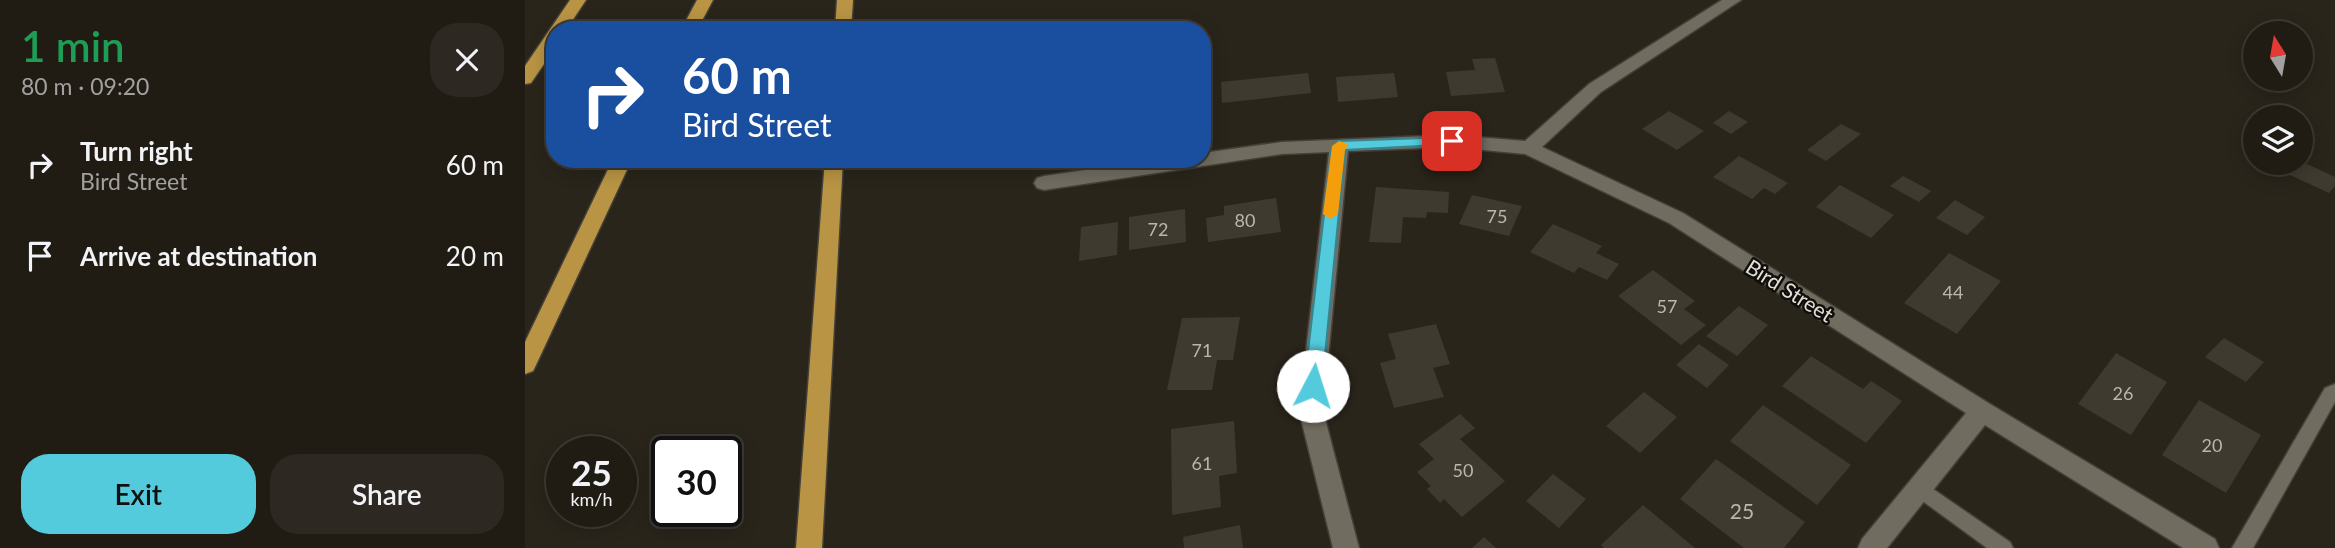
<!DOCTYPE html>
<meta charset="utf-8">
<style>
:root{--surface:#201c14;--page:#2d2922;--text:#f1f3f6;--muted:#a2a1a0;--line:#3d3a34;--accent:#54cadd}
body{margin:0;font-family:Lato,sans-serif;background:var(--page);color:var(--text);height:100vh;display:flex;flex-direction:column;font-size:26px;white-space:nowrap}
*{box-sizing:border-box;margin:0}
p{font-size:23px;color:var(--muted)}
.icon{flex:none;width:38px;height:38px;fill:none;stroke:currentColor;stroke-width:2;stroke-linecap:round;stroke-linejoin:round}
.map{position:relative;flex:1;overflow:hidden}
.side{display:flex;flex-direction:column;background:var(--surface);width:525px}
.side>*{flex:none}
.top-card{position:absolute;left:21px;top:21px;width:665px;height:147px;border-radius:28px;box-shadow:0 4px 18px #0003,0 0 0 2px var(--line);background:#1a4fa0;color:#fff;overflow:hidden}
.needle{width:46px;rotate:349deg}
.tools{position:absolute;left:1718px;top:21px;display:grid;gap:14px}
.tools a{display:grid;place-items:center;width:70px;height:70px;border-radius:50%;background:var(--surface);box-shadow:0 4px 18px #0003,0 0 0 2px var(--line);font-size:35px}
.speed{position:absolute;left:21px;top:436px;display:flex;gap:14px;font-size:35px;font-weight:700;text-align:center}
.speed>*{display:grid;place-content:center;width:91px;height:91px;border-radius:50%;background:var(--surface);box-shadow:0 4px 18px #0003,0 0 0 2px var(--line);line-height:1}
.speed small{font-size:18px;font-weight:400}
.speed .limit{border:4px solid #111;border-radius:10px;background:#fff;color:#111}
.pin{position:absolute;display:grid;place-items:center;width:60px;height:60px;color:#fff;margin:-30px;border-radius:14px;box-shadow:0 4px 10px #0006}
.me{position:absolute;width:77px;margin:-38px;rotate:5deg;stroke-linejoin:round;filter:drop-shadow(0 0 5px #0008)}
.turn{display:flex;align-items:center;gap:24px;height:147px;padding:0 21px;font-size:32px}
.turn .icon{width:91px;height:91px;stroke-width:2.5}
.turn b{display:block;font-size:49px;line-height:60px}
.round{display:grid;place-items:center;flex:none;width:74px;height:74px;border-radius:28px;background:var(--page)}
.overview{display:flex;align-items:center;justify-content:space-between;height:119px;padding:0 21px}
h1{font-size:42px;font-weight:600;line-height:52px;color:#1e9e55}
.primary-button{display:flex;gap:14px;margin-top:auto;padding:14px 21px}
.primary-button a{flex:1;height:80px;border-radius:28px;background:var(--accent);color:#111;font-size:28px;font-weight:600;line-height:80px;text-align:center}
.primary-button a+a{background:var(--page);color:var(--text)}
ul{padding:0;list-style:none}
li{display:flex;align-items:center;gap:21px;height:91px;padding:0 21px}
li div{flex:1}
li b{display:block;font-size:26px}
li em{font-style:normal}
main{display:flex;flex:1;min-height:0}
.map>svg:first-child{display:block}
.building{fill:#3f3a2f}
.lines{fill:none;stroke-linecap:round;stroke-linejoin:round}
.lane-casing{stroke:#444038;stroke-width:3}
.street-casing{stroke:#444038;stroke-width:3}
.highway-casing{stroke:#444038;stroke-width:3}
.lane{fill:#716c60;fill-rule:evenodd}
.street{fill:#716c60;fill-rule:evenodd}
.highway{fill:#b99444;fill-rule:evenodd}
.route{fill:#54cadd;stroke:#378390;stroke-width:2}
.slow{fill:#f59e0b}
.labels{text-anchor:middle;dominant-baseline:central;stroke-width:5;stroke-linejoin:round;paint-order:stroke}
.number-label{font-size:18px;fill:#b9b6ae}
.street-label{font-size:21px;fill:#e2dfd8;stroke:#100e0a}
.near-number-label{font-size:21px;fill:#b9b6ae}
</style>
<main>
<section class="side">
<div class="overview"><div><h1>1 min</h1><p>80 m · 09:20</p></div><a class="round"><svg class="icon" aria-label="close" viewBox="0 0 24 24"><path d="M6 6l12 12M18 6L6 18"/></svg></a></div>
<ul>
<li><svg class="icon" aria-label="right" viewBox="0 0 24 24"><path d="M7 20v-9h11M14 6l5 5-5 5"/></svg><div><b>Turn right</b><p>Bird Street</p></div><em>60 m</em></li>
<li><svg class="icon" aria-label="arrive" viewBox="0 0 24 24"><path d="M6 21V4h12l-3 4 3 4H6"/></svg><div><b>Arrive at destination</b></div><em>20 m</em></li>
</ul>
<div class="primary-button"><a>Exit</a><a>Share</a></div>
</section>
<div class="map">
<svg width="1810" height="548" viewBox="0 0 1810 548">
<rect width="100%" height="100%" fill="#2a251b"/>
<path class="building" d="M970 58 980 92 926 96 921 72 950 70 947 59Z
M783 73 786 93 697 103 696 82Z
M869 73 873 97 813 102 811 77Z
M1144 111 1179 131 1152 150 1117 129Z
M1204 111 1223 122 1206 134 1188 123Z
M1316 124 1336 134 1301 161 1282 150Z
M1214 156 1263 183 1250 194 1239 188 1227 199 1188 177Z
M1776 161 1810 177V186L1804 193 1758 172 1766 163Z
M1378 176 1406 191 1394 202 1365 186Z
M1315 185 1369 215 1346 238 1291 207Z
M851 187 924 192 923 213 902 212 901 218 878 217 876 243 844 242Z
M947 195 997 206 984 236 934 224Z
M751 198 756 232 683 242 681 218 699 215V206Z
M1430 200 1460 217 1442 235 1411 218Z
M660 209 661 242 604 250V217Z
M593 222 592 255 554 261 556 227Z
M1028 224 1077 246 1071 253 1094 264 1082 280 1054 267 1049 273 1005 252Z
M1424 253 1476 281 1432 334 1379 303Z
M1128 270 1170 301 1159 309 1181 325 1156 345 1093 296Z
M1214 306 1243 325 1212 356 1181 336Z
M715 317 708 360H692L687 390H642L657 318Z
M911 324 925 364 908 368 919 397 869 408 855 363 871 359 863 334Z
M1699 338 1739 362 1721 382 1680 357Z
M1174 344 1204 365 1182 388 1151 365Z
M1591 353 1642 382 1606 435 1553 404Z
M1286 356 1338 389 1346 381 1377 401 1341 443 1257 386Z
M1119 392 1152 417 1115 453 1081 426Z
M1674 400 1736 435 1701 493 1637 455Z
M1238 405 1326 465 1292 505 1205 441Z
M935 414 950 428 935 439 980 481 937 517 919 499 915 503 902 489 906 486 892 472 909 459 894 444Z
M709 421 712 473 694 476 696 507 647 515 646 429Z
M1191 459 1280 522 1259 548H1219L1155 499Z
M1028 474 1061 499 1034 528 1001 501Z
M1118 505 1170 548H1079L1076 545Z
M715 525 718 548H659L658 537Z
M959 537 971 548H947Z"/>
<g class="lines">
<g class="lane-casing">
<path id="lane" d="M1810 384V402L1728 548H1707L1800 388Z
M1395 480 1485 542 1488 548H1462L1388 494 1386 488 1388 482Z"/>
</g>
<g class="street-casing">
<path id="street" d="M1197 0H1216L1076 92 1017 147 1158 213 1465 404 1690 539 1694 548H1658L1460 425 1362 548H1333L1337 539 1441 413 1144 223 1000 154 927 147 823 151 798 411 834 548H808L774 411 804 152 757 154 519 190 512 188 509 183 512 178 519 176 637 159H677V153L757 142 927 135 1000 141 1064 84Z"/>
</g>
<g class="highway-casing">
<path id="highway" d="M45 0H61L41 30H30V48L6 83 0 84V66Z
M172 0H188L172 30H156Z
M312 0H328L326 30H310Z
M88 159H107L11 365 8 371 0 374V342Z
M300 159H318L297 548H271Z"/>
</g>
<use href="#lane" class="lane"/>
<use href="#street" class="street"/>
<use href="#highway" class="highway"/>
</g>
<path class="route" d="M927 137 932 138V144L820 150 797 386 794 391H782L779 386 807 146 814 141Z"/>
<path class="slow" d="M814 141 821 143 823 146 820 150 813 214 805 219 798 214 807 146Z"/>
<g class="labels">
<g class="number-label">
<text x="972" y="216">75</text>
<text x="720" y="220">80</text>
<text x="633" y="229">72</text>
<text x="1428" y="292">44</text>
<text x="1142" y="306">57</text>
<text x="677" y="350">71</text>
<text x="1598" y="393">26</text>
<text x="1687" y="445">20</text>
<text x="677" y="463">61</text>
<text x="938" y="470">50</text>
</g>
<g class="street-label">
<text transform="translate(1265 290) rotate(32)">Bird Street</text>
</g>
<g class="near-number-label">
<text x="1217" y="510">25</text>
</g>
</g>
</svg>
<div class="tools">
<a><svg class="needle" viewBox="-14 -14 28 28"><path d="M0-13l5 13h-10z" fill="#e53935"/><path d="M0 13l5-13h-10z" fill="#a2a1a0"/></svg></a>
<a><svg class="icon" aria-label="layers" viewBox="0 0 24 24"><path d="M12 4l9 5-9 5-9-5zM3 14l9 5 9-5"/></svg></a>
</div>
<div class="speed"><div>25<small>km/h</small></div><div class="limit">30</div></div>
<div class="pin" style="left:927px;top:141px;background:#d93025"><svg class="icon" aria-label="arrive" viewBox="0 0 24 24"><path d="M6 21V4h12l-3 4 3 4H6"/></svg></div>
<svg class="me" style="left:788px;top:386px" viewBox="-20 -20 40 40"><circle r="19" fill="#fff"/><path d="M0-13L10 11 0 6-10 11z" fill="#54cadd"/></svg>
<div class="top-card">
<div class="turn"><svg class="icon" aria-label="right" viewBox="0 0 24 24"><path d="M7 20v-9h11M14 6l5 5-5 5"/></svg><div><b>60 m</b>Bird Street</div></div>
</div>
</div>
</main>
